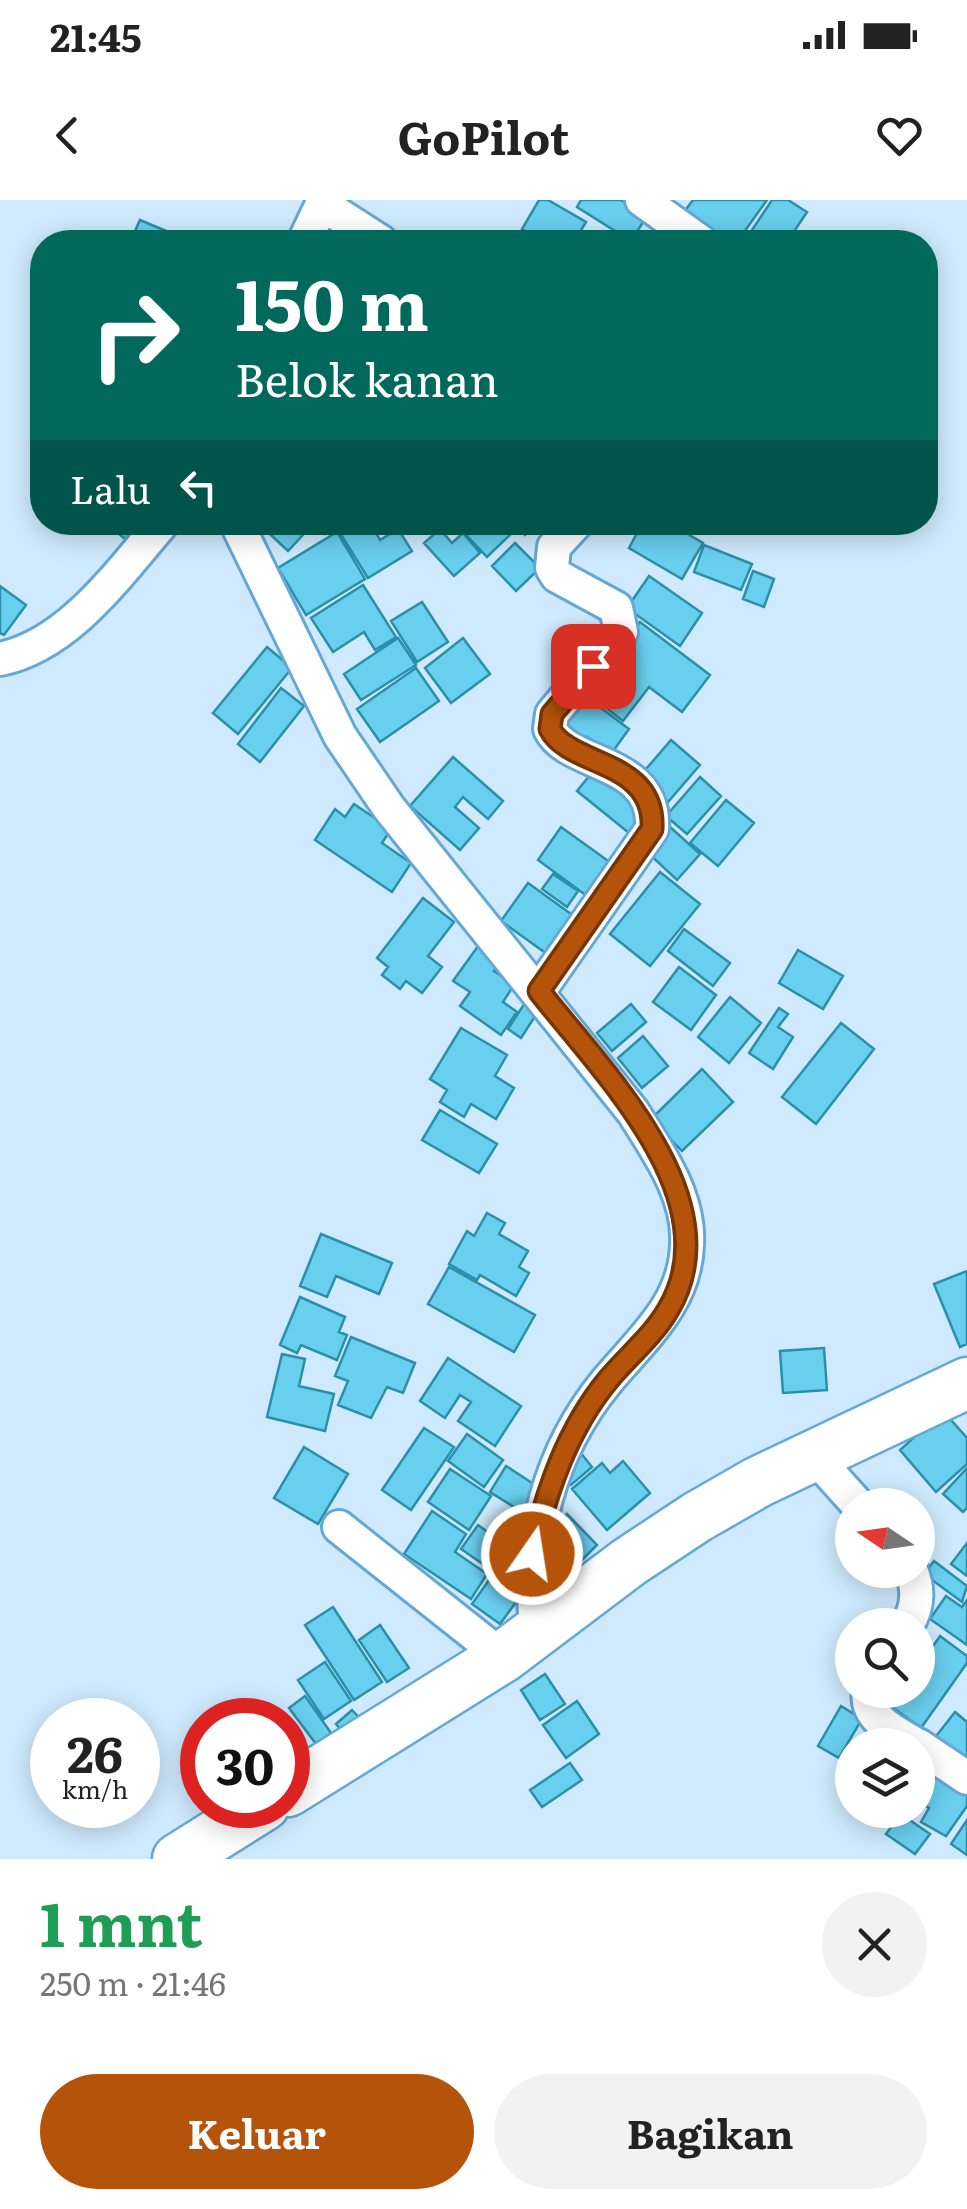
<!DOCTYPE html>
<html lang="id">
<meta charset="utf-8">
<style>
:root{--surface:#fff;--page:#f2f2f2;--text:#222;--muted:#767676;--accent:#b45309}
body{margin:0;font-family:Literata,serif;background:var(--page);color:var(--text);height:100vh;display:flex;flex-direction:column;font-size:38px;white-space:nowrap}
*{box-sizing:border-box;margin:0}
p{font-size:32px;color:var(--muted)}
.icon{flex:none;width:55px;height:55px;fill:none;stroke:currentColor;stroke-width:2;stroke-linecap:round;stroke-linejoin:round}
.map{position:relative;height:1659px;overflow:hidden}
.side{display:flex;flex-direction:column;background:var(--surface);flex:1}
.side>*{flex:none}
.hud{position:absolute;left:30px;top:30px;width:908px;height:305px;border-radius:40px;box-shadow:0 5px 25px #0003;background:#00695c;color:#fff;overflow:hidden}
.needle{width:65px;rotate:283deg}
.buttons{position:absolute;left:835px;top:1288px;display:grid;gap:20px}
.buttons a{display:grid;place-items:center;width:100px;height:100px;border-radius:50%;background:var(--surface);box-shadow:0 5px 25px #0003;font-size:50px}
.speed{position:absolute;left:30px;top:1498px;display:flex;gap:20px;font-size:50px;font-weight:700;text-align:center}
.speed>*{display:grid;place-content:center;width:130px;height:130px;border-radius:50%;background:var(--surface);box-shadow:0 5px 25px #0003;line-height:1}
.speed small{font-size:25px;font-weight:400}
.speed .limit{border:15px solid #d22;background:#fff;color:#111}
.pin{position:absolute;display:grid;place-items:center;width:85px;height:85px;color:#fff;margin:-42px;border-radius:20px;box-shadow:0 5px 15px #0006}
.me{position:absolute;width:110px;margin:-55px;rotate:13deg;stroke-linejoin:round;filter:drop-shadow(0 0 8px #0008)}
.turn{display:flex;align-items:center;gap:35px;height:210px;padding:0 40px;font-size:45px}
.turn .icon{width:130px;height:130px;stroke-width:2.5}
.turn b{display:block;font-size:70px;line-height:85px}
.then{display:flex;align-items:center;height:95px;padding:0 40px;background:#0003;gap:20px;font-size:38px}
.round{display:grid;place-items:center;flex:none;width:105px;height:105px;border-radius:52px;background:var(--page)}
.head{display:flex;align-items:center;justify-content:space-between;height:170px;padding:0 40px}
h1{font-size:60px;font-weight:700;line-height:75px;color:#1e9e55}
.button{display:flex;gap:20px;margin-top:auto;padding:20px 40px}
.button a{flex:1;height:115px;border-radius:60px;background:var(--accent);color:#fff;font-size:40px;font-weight:700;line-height:115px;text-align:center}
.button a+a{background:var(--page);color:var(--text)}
.status{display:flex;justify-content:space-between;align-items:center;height:70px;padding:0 50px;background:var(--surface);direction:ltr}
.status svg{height:28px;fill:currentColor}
header{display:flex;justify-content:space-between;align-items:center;height:130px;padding:0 40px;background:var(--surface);font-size:45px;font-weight:700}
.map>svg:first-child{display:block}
.building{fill:#69cfee;stroke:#2a8faa;stroke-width:2.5}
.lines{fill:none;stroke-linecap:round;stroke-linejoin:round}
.minor-casing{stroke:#64a8d7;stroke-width:38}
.primary-casing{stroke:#64a8d7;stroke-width:55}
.minor{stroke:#fff;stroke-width:32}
.primary{stroke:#fff;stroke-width:50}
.route-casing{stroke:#753606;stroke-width:25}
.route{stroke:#b45309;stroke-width:18}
</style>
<div class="status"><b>21:45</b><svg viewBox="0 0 49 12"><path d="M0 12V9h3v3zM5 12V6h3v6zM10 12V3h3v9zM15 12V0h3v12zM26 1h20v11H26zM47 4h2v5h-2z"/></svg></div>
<header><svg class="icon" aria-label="back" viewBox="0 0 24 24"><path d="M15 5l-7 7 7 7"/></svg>GoPilot<svg class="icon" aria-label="heart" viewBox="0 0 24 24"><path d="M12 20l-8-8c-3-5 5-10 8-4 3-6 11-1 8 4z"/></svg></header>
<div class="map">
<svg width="967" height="1659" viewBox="0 0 967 1659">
<rect width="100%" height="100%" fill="#cfeafe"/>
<path class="building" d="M539 0H548L586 22 574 42H544L522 29Z
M581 0H621L647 16 631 41 577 7Z
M693 0H767L737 42H710L678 20Z
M772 0H788L807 12 787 42H744Z
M140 20 192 42H130Z
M105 322H139L125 339Z
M257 322H336L325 334 314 323 288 351Z
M357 322H370L380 340 398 329 412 351 368 378 340 333Z
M454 322H504L513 332 487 357Z
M512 322H537L525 335Z
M643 322H667L703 343 682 379 629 348Z
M440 329 452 343 463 333 480 353 454 376 424 343Z
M337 332 365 379 306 415 278 368Z
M515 343 540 368 516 391 492 366Z
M704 345 752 364 741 390 694 372Z
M753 371 774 379 764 407 743 399Z
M649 376 702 413 680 446 627 408Z
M363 385 396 437 375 450 364 432 333 452 311 418Z
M0 386 26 405 4 435 0 433Z
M422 402 448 442 417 462 391 421Z
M640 422 710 475 682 512 649 487 623 521 587 493Z
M398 438 416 465 361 500 344 474Z
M463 438 490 474 451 503 425 468Z
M267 447 292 468 238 534 213 513Z
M416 468 439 501 380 542 357 509Z
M281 488 304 506 260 562 238 544Z
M585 496 629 529 611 554 587 537 580 547 558 532Z
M671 540 700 565 668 602 640 576Z
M453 557 503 601 488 619 463 597 455 607 479 628 460 650 410 606Z
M594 570 646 611 629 633 577 591Z
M700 577 721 596 687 634 666 616Z
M726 600 754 623 718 666 690 643Z
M354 604 391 629 382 643 411 663 392 692 315 640 335 609 345 617Z
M669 626 700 654 677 680 647 652Z
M561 627 611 663 587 696 538 660Z
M660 672 700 704 650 766 610 734Z
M553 674 578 691 567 707 542 689Z
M528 683 578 719 551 757 501 721Z
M423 698 454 722 428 756 442 767 422 793 406 781 400 789 382 775 388 767 377 758Z
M684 729 730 763 713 786 668 751Z
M481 742 503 757 494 771 514 785 503 802 517 812 501 835 460 806 470 792 453 781Z
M798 750 843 776 823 809 779 783Z
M679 767 716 795 691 830 653 802Z
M530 795 543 804 521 838 508 829Z
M730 797 761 823 729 863 698 837Z
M631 804 646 822 612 851 597 833Z
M779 808 788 814 778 827 793 837 773 869 749 853Z
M841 823 874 849 816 924 782 897Z
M461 828 507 855 495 876 514 888 496 919 471 904 464 917 440 902 447 890 430 879Z
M643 836 668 866 642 888 618 858Z
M702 869 733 902 682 951 651 919Z
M440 910 497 944 479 973 422 940Z
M487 1013 505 1023 499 1034 528 1051 519 1067 529 1073 516 1096 480 1075 477 1080 449 1064 467 1031 474 1036Z
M321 1034 392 1063 379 1094 336 1076 327 1097 300 1086Z
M449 1067 535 1115 514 1152 428 1104Z
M967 1071V1144L960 1147 934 1084Z
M300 1097 345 1117 339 1132 347 1135 337 1160 301 1145 297 1153 280 1145Z
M351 1137 415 1163 403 1193 387 1187 371 1218 338 1205 348 1181 335 1176Z
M824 1148 827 1190 783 1193 780 1151Z
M282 1154 305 1159 299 1186 334 1194 325 1231 267 1217Z
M448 1158 521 1206 495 1246 458 1221 471 1202 460 1195 445 1218 420 1201Z
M943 1211 967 1238V1264L936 1292 900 1250Z
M424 1228 454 1247 411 1310 382 1290Z
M467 1234 503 1260 484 1287 448 1261Z
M304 1247 348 1274 318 1324 274 1298Z
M580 1252 592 1267 571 1285 559 1269Z
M623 1261 650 1293 607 1330 572 1289 602 1263 610 1273Z
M506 1266 546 1292 532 1312 522 1305 519 1310 490 1292Z
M967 1268V1308L963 1312 943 1294Z
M450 1269 491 1296 469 1330 428 1302Z
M432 1311 466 1334 455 1352 487 1374 471 1399 404 1354Z
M567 1314 597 1345 581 1361 551 1331Z
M478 1325 510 1348 493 1371 461 1349Z
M551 1343 575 1373 558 1387 534 1357Z
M967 1343V1376L951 1364Z
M934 1361 967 1386 962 1402 924 1374Z
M499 1366 527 1387 500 1424 472 1404Z
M946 1396 962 1407 967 1400V1445L930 1419Z
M333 1407 382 1482 354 1500 305 1425Z
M380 1425 409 1468 387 1482 359 1440Z
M940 1436 967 1456V1463L921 1528 874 1494 877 1490H918V1468Z
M325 1462 351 1501 324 1519 298 1480Z
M545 1474 565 1504 540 1520 521 1490Z
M305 1496 331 1533 316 1544 289 1508Z
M577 1501 599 1534 566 1558 543 1525Z
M841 1506 862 1519 839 1558 818 1546Z
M352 1510 366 1525 349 1540 336 1524Z
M955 1512 967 1522V1567L933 1540Z
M291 1529 311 1553 294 1567 288 1559Z
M918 1560 967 1588V1606L946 1636 921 1622 929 1608 918 1601Z
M570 1563 582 1580 542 1607 530 1590Z
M901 1614 930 1634 915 1654 886 1634Z
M967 1620V1655L951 1644Z"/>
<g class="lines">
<g class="minor-casing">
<path id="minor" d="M642 0 701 42
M322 4 381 42
M304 42 324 0
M236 322 340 536 389 608 633 912C658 952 690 996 687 1045 685 1104 642 1139 607 1181 549 1251 525 1343 537 1432
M0 459C69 445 119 373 163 322
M539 791 652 629C657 559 568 567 550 529L552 514 621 432 616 408 557 376 552 368 554 347 577 322
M814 1256 858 1305
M339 1327 503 1457
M907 1425C918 1408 919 1389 911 1370
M869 1490C864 1519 896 1532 917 1545
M918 1545 967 1578"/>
</g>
<g class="primary-casing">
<path id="primary" d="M288 1591 503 1457 629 1362 697 1317 758 1282 967 1183
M178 1659 264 1605"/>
</g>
<use href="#minor" class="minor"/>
<use href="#primary" class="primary"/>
</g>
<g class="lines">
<g class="route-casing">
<path id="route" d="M532 1354C546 1292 567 1230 608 1180 627 1157 653 1136 668 1110 734 1000 602 872 539 791L652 629C656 559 569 567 550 529L552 514 593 466"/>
</g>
<use href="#route" class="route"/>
</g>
</svg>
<div class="buttons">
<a><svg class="needle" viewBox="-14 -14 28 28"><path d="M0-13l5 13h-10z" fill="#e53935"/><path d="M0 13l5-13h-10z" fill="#767676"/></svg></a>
<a><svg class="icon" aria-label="search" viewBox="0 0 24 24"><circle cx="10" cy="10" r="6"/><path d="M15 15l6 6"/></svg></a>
<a><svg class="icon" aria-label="layers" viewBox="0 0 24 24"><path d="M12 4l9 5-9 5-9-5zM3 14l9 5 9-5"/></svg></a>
</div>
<div class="speed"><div>26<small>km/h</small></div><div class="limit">30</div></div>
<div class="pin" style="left:593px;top:466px;background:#d93025"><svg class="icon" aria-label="arrive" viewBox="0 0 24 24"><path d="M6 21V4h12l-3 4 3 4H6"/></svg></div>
<svg class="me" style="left:532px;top:1354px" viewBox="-20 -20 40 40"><circle r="17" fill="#b45309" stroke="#fff" stroke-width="3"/><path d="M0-11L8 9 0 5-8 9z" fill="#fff"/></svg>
<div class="hud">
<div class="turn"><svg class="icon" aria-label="right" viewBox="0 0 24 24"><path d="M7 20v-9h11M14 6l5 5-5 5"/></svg><div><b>150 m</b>Belok kanan</div></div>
<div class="then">Lalu<svg class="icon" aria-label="left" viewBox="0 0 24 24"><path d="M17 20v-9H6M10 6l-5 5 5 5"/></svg></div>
</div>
</div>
<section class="side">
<div class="head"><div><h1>1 mnt</h1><p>250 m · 21:46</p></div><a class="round"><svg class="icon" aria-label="close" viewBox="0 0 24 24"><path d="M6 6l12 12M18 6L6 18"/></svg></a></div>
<div class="button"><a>Keluar</a><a>Bagikan</a></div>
</section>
